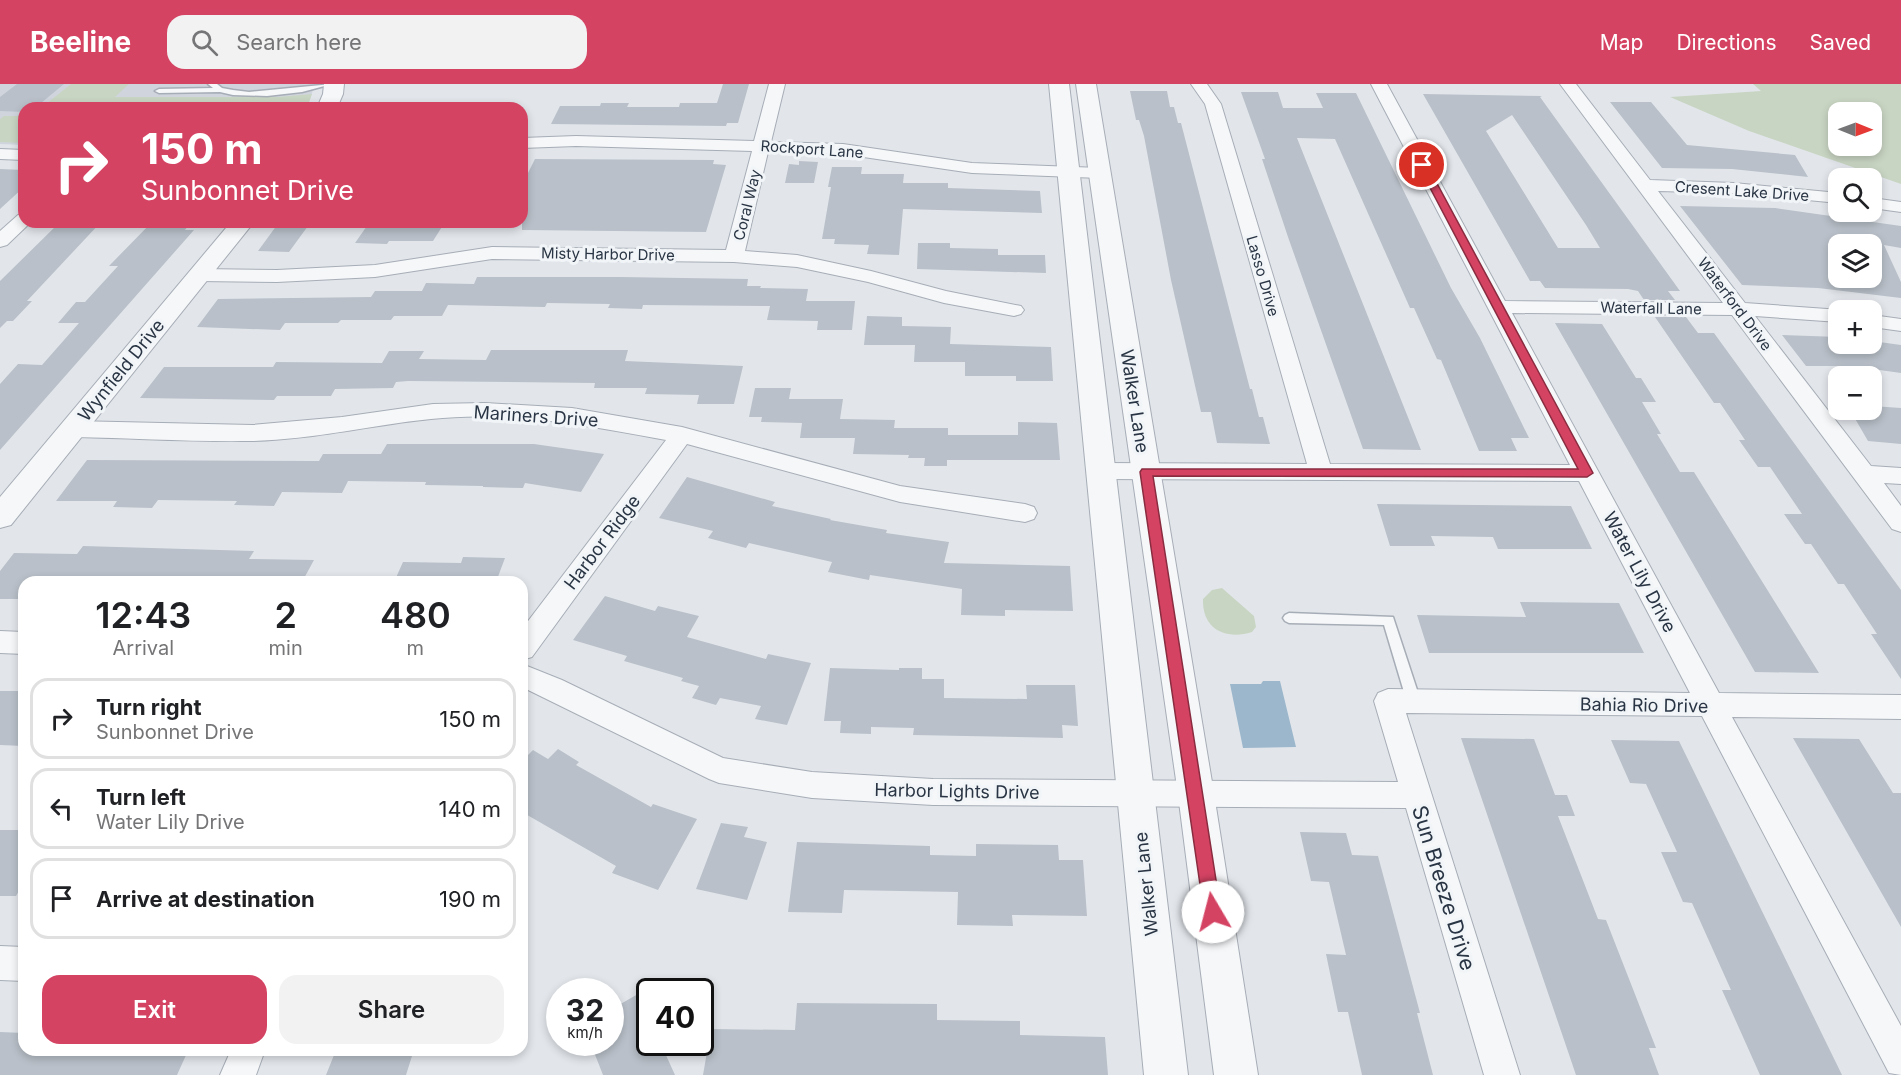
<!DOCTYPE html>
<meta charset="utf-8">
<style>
:root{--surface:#fff;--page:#f2f2f2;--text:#202124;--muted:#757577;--line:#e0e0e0;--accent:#d54363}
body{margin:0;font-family:Inter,sans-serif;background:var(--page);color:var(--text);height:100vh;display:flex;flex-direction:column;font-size:22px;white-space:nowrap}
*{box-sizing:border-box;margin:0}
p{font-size:20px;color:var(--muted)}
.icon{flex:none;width:33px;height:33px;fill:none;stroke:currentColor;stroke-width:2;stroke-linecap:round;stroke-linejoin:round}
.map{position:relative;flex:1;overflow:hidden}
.drawer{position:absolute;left:18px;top:492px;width:510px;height:480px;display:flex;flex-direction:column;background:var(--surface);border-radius:18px;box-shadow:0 3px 9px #0003}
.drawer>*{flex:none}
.top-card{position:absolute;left:18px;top:18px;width:510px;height:126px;border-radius:18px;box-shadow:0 3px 9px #0003;background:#d54363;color:#fff;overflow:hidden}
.needle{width:39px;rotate:91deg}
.controls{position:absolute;left:1828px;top:18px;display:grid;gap:12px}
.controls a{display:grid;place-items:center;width:54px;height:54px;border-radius:12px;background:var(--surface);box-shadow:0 3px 9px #0003;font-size:30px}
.speed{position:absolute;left:546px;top:894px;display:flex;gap:12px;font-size:30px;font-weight:700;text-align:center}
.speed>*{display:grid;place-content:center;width:78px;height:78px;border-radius:50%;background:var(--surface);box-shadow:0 3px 9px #0003;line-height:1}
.speed small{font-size:15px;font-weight:400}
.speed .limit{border:3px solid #111;border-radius:9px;background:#fff;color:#111}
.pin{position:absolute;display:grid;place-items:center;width:51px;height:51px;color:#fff;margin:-26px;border:3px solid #fff;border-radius:50%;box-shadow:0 2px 6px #0007}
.me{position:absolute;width:66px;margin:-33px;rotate:352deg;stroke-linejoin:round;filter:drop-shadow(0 0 4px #0008)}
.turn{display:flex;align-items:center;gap:21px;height:126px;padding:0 24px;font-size:27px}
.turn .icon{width:78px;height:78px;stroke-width:2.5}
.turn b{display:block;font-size:42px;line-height:51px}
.eta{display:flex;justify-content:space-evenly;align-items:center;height:102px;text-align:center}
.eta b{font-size:36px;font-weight:600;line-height:42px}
.action{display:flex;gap:12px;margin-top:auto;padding:12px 24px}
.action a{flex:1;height:69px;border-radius:18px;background:var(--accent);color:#fff;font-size:24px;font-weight:600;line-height:69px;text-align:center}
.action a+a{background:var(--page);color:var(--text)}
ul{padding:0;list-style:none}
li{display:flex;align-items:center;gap:18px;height:81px;margin:0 12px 9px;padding:0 12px;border:3px solid var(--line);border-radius:18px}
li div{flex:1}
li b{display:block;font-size:22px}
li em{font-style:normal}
header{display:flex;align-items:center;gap:36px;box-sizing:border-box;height:84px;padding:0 30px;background:var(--accent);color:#fff}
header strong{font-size:28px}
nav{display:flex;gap:33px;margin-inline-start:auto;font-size:21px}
.search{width:420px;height:54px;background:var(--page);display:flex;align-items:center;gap:15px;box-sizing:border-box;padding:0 21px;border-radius:18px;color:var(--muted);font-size:22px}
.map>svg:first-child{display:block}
.built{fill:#d0d5dd}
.green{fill:#c9d5c3;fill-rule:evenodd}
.water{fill:#9cb7cc}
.building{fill:#b9c0c9;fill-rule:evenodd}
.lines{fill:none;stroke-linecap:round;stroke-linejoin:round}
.service-casing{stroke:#a7adb6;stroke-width:3}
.minor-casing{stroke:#a7adb6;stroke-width:2}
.tertiary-casing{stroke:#a7adb6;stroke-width:2}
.service{fill:#f5f7f9;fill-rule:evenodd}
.minor{fill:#f5f7f9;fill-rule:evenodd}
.tertiary{fill:#f5f7f9;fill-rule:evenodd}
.route{fill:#d54363;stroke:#8a2c40;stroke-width:1.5}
.labels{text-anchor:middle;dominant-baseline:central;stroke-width:6;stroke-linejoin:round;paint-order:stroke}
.far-street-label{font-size:15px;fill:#293544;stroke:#f2f5f8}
.street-label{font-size:18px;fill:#293544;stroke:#f2f5f8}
.near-street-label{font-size:21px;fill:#293544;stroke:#f2f5f8}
</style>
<header>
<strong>Beeline</strong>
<div class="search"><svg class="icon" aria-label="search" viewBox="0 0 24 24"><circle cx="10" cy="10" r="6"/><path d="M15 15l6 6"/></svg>Search here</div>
<nav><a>Map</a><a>Directions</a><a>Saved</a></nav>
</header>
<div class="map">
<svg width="1901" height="991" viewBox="0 0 1901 991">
<rect width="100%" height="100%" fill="#e2e6eb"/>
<path class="built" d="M0 0H315L307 24H24V61L0 60Z"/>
<path class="green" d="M71 0H129L115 13H278L312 10 307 24H41Z
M1753 0H1901V100L1749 47 1670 13 1761 7ZM1839 28H1872V62H1839Z
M4 32H24V59L0 58V35Z
M1222 504 1254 532 1256 543 1252 548C1226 556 1202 546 1203 515L1212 506Z"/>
<path class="water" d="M1263 597H1280L1296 663 1243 664 1230 600H1261Z"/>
<path class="building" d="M17 0H64L35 24H24V28L0 27V13Z
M723 0H749L738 39H727L726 42 551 40 560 22H600L601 19H629L627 23H679L680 19H717Z
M1130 7H1167L1170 23H1174L1178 39H1181L1250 305H1252L1259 333H1263L1270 360 1217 359 1211 328H1201L1171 196 1144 52 1139 36H1136Z
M1241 8H1278L1283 24H1323L1316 9H1356L1451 204 1480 254 1529 354H1511L1517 367H1479L1441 276 1437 275 1414 224H1410L1335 55 1297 54 1421 366 1363 365 1288 153 1262 75H1265Z
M1423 10 1542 12 1540 13 1680 207H1668L1675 216H1644L1638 207 1628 205 1545 204 1540 197H1530ZM1512 31 1586 141 1600 164H1558L1486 47Z
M1610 18H1651L1687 61 1795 71 1808 93 1732 85 1662 84Z
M535 75 714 76 713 80 726 81 706 148 522 146V101Z
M799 77 818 78 814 99H785L789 80 799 81Z
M832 83H862L861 90H904L903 99H948V104L1040 107 1042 129 903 125 899 171 867 170 869 161 834 160 835 155H822L831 103H828Z
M0 85 24 86V103L0 125Z
M1680 122 1775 124 1901 142V164L1884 161 1901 198V214L1818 204 1742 201ZM1839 160H1872V194H1839Z
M60 138H101L27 217H32L13 237H7L0 244V197Z
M414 138H445L433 157H389L387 160 355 159 369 139Z
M151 139H190L185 146H194L0 366V300L18 280 42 281 79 239H58L76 218H85L118 182H109Z
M277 141 308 142 289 168 258 167Z
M918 159H950V164L998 165V171H1045L1046 189 917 185Z
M477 193H620L748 195 747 202H761L760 204 808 205 806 217H855L852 246H817L818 237 767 236 770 222 643 221 642 225 608 224 610 220 547 219 545 223 448 221 442 232H394L391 236H341L338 239H285L280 246 197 243 218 215 371 213 375 207H422L426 199 474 200Z
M867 232 902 233V242L951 243 950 260 1051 263 1053 297H1016V292H965V278H914L915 261H864Z
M1655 233H1686L1698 249H1714L1901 506V595L1871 550H1877L1844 500H1838L1811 460H1805L1784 430H1802L1770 383H1758L1739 356H1745L1720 319H1714Z
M1555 239 1602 240 1636 294H1641L1656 318H1642L1661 350H1657L1680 388H1694L1819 589 1755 588Z
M1782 251 1839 253V260H1872V257L1901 261V289L1851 282H1806Z
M491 266H628L625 277 743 282 734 320H697L699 311 645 310 647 304H594L595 299 408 297 396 298 393 304 335 305 331 312H277L274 316 140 314 164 283H273L276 278 382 279 389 267H424L419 275 486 276Z
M755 304H791L789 315H843L840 335 895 336 894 344H948V351H1018V338L1057 339 1060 376H947V382H924L925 374H908L909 371 853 370 855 354H800L802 339 761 338 762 333H749Z
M1872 322 1901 324V360L1868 357 1850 326H1872Z
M387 360H534L604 370 581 408 525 399 523 404 483 403V402L425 401 426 398 348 397 342 409 282 408 274 422 234 421 237 417 158 416 152 424 113 423 117 417H56L87 376 319 377 323 370H381Z
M687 393 775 418 772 422 831 435 830 436 887 446 886 449 949 458 944 479 1070 482 1073 527 1005 526V532L961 531 962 505 870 491 869 496 828 488 832 478 749 459 746 464 708 454 713 447 659 434Z
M1377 420 1571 422 1592 465H1498L1493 453 1431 452 1435 462H1390Z
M83 462 254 467 249 475 314 476 302 498H24V515H0V487L14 469 77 470Z
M463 473 505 474 496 498H394L403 478 461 479Z
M605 512 655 527 658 522 699 532 687 553 766 575 768 570 811 579 787 641 755 635 761 622 720 614 716 621 692 614 699 602 681 597 683 594 624 577 627 572 573 556Z
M1520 518 1619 519 1644 569H1429L1417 531 1526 533Z
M830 584 899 586V584H922V595H944V614L1027 615 1026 601H1075L1078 642 1062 641 1063 654 913 651 914 644 871 643V650L840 649 841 637H824Z
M0 607H24V662L0 661Z
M1461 654 1534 655 1555 711H1567L1575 732H1558L1598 835 1606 836 1656 964H1649L1659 991H1576Z
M1793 654 1859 655 1893 709H1901V843Z
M1611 656 1679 657 1842 991H1760L1722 906H1731L1692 819 1683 818 1661 768H1677L1646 700 1630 699Z
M558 665 579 678 576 681 651 723 653 720 697 735 658 806 612 789 616 782 522 728V677L533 666 548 675Z
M721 739 748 743 744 753 767 758 747 816 696 805Z
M0 746H24V798L16 812H0Z
M1300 748 1346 749 1352 771 1378 772 1420 929H1417L1433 991H1362L1348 928H1338L1326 870 1346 871 1329 798 1311 797Z
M797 758 930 762V771L976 772V760L1058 761 1059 776H1083L1087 832 1012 831 1013 842 957 841 958 808 844 806 842 829 788 828Z
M638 910 650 935V958H660L675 991H603L590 958H610V926Z
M797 919 937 920V936L1020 937V951L1105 953 1108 991H703L711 945 795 946Z
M0 948 24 949V966H161L160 969H187L177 991H0Z
M334 971 412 972 406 991H326Z"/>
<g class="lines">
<g class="service-casing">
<path id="service" d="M208 0H217L222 4 233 6 249 8 332 0 302 8 267 12 233 11 220 8 159 9 155 7 159 5 213 4Z
M1289 529 1393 533 1421 618 1419 622 1414 624 1409 622 1407 618 1384 541 1289 539 1285 537 1283 534 1285 531Z"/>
</g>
<g class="minor-casing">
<path id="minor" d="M769 0H785L771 58 843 60 972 79 1100 84 1106 85 1109 89 1106 93 1100 94 972 89 843 70 768 68 745 167 797 171 871 187 946 207 1021 222 1024 226 1021 230 1014 232 944 219 868 198 797 183 734 178 492 175 375 193 277 198 199 197 192 195 189 191 192 187 199 185 277 186 375 181 492 163 726 166 752 67 576 62 522 64V54L576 52 754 57Z
M1191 0H1207L1221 20 1330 380 1570 381 1371 0H1387L1505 217 1723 219 1560 0H1576L1650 96 1734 99 1839 109V119L1734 109 1658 107 1745 219 1841 226H1839V238L1755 232 1871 382 1901 384V400L1884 399 1901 422V448L1892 445 1732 231 1512 229 1719 609 1901 611V635L1732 633 1901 942V991L1889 989 1702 632 1406 629 1520 991H1484L1406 724 933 721 812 714 719 699 709 695 522 603V580L562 596 723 674 812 688 933 695 1398 698 1374 617 1378 609 1388 605 1690 609 1579 397 1101 395 1093 393 1089 387 1093 381 1101 379 1307 380 1205 20Z
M0 65 24 66V76L0 75Z
M1872 114 1901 118V128L1872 124Z
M24 130V138L30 139 7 161 0 163V147L18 131Z
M1872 231 1901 235V247L1872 243Z
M485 319 572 324 682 343 900 402 1025 420 1034 423 1037 429 1034 435 1025 438 900 418 687 360 532 573 522 576V545L666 356C590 342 509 326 431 335 371 341 311 356 251 357 192 358 132 354 73 353L65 350 62 345 65 340 73 337 252 341 342 333 433 320Z
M0 547 24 548V570L0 569Z
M0 862 24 863V897L0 896Z
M231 966H265L256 991H220Z"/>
</g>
<g class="tertiary-casing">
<path id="tertiary" d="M324 0H344L343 10 337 24H317L323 10Z
M1049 0H1069L1188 991H1144Z
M1076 0H1096L1214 710 1258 991H1214L1178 710Z
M231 138H254L11 441 0 444V413Z"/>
</g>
<use href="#service" class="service"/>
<use href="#minor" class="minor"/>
<use href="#tertiary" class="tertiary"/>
</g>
<path class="route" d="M1419 79 1427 81 1593 389 1587 393 1153 392 1221 828 1219 834 1213 836 1207 834 1204 828 1140 388 1142 385H1578L1418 81Z"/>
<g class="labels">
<g class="far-street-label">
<text transform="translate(812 65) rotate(4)">Rockport Lane</text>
<text transform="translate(1742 107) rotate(4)">Cresent Lake Drive</text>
<text transform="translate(747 121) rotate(-76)">Coral Way</text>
<text transform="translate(608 170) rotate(1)">Misty Harbor Drive</text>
<text transform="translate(1263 192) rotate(74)">Lasso Drive</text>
<text transform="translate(1735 220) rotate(53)">Waterford Drive</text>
<text transform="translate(1651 224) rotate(1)">Waterfall Lane</text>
</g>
<g class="street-label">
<text transform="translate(121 286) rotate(-51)">Wynfield Drive</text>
<text transform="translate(1135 317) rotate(81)">Walker Lane</text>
<text transform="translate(536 332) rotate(4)">Mariners Drive</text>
<text transform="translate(602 458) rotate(-53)">Harbor Ridge</text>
<text transform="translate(1640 488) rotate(62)">Water Lily Drive</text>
<text transform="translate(1644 621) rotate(1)">Bahia Rio Drive</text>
<text transform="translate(957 707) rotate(1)">Harbor Lights Drive</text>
<text transform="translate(1146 800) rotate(-96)">Walker Lane</text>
</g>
<g class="near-street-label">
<text transform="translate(1444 804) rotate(73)">Sun Breeze Drive</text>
</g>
</g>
</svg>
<div class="controls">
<a><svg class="needle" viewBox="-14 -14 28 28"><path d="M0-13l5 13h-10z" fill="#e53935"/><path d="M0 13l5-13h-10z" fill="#757577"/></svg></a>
<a><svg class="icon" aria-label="search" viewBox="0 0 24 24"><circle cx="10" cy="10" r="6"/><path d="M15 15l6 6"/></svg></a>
<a><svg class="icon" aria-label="layers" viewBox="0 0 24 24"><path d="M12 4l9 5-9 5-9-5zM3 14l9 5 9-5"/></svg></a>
<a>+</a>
<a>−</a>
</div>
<div class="speed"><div>32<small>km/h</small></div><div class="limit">40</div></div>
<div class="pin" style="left:1422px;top:81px;background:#d93025"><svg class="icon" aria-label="arrive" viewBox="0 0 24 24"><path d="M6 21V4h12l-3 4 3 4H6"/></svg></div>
<svg class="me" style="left:1213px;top:828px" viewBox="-20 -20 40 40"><circle r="19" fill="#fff"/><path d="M0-13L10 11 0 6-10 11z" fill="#d54363"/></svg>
<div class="top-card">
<div class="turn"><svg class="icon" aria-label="right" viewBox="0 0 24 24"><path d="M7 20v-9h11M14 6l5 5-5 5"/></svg><div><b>150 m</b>Sunbonnet Drive</div></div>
</div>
<section class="drawer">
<div class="eta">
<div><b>12:43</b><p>Arrival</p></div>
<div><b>2</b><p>min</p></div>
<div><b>480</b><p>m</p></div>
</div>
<ul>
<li><svg class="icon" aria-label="right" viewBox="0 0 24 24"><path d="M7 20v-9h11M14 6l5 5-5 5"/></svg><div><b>Turn right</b><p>Sunbonnet Drive</p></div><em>150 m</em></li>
<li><svg class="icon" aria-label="left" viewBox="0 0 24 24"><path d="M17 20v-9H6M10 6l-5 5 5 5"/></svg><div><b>Turn left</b><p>Water Lily Drive</p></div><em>140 m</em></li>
<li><svg class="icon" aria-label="arrive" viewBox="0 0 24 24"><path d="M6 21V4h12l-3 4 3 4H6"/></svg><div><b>Arrive at destination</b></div><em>190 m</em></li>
</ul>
<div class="action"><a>Exit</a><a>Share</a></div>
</section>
</div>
